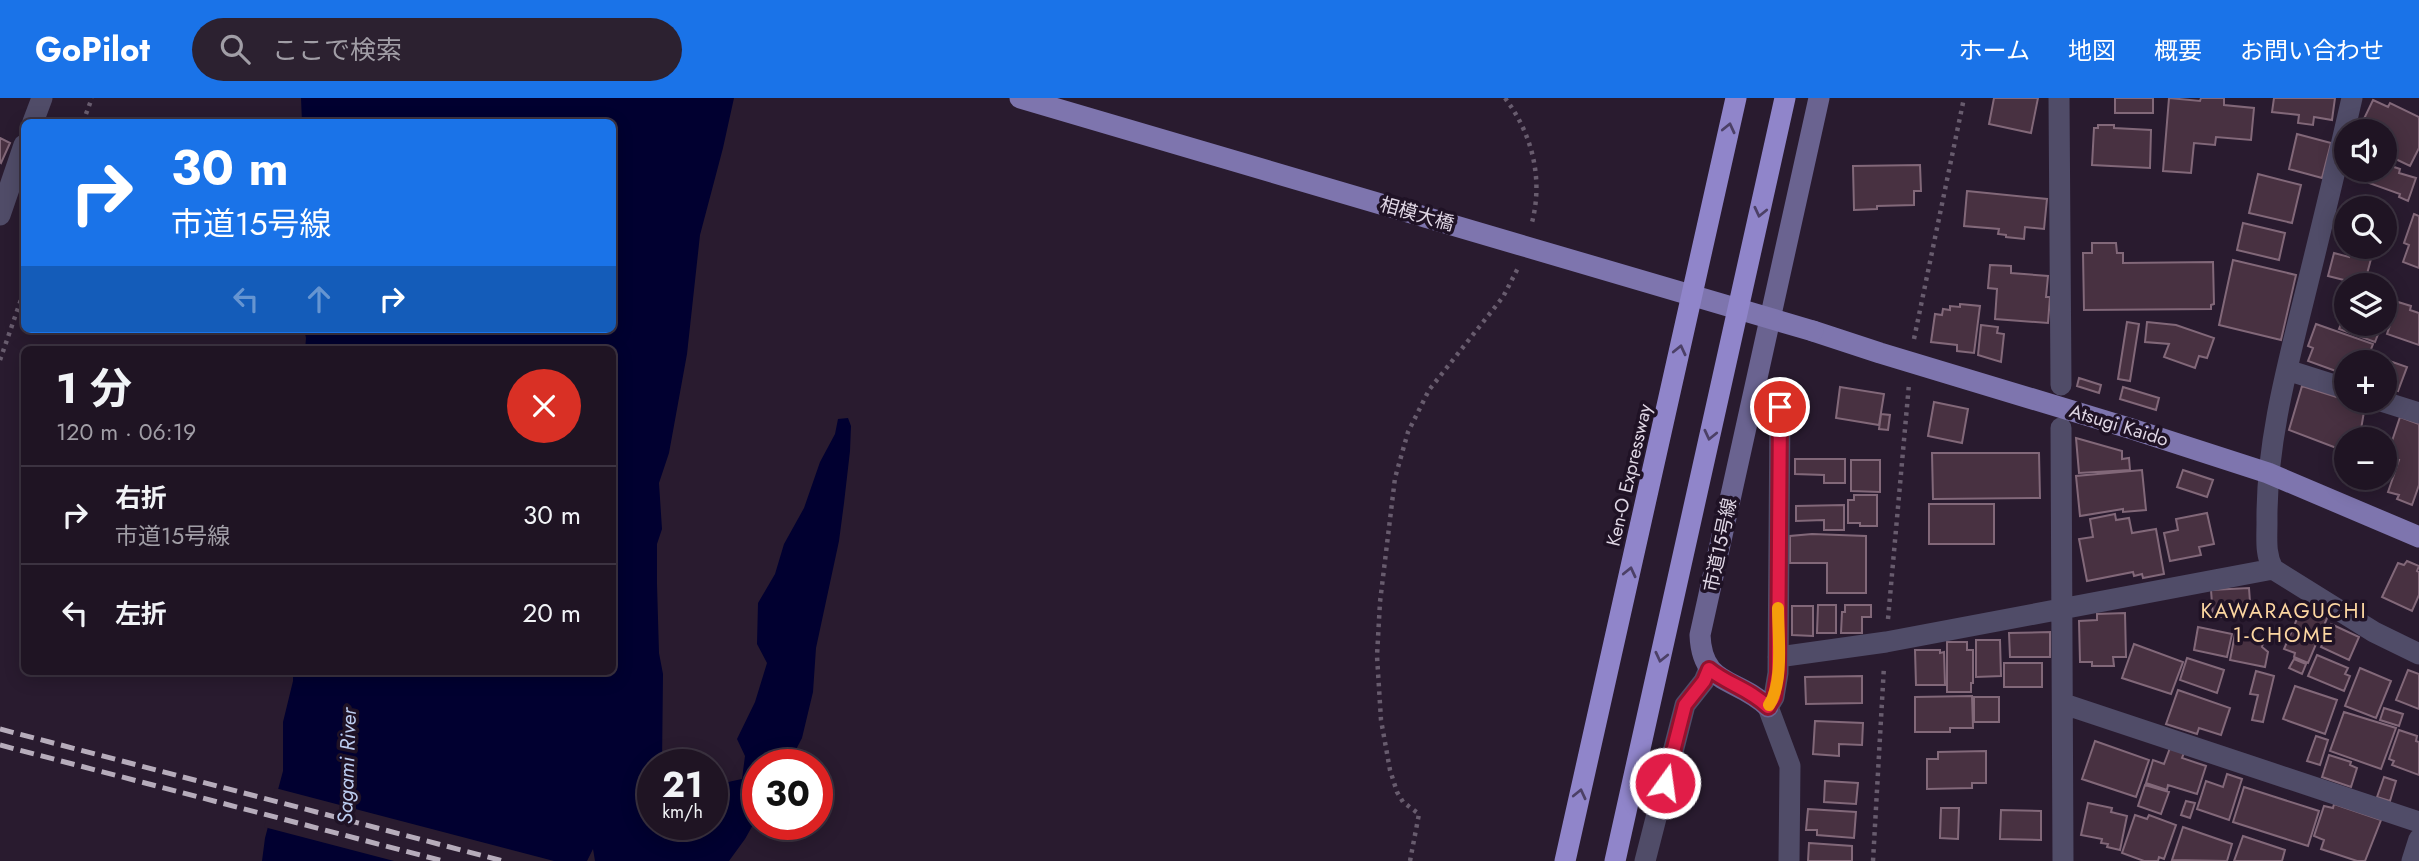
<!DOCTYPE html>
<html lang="ja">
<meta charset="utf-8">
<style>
:root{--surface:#1f1423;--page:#2c2130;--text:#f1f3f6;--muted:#a19ea6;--line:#3c3341;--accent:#1a73e8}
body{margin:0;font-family:Jost,"Noto Sans JP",sans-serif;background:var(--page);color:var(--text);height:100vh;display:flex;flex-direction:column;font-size:26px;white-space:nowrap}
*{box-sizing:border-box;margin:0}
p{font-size:23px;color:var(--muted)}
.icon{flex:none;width:38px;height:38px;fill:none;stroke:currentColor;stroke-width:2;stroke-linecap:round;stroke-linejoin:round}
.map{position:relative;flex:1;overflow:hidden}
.side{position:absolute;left:21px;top:248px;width:595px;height:329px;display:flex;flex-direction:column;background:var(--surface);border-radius:10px;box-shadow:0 4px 18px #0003,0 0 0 2px var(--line)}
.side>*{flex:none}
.top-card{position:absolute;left:21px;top:21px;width:595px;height:214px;border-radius:10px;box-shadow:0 4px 18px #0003,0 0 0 2px var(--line);background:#1a73e8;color:#fff;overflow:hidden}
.buttons{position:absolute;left:2334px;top:21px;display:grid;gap:14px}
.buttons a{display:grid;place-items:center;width:63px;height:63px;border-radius:50%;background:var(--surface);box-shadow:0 4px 18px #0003,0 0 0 2px var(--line);font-size:35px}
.speed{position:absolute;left:637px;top:651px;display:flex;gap:14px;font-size:35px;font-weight:700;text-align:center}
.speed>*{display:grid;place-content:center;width:91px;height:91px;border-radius:50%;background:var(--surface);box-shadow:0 4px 18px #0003,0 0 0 2px var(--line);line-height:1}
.speed small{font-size:18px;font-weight:400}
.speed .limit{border:10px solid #d22;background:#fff;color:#111}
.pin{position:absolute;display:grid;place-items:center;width:60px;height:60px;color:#fff;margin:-30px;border:4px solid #fff;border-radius:50%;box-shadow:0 2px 7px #0007}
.me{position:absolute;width:77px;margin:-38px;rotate:14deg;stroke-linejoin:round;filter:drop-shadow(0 0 5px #0008)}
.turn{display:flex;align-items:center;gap:24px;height:147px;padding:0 35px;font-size:32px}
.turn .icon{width:91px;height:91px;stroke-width:2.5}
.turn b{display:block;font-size:49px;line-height:60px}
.lanes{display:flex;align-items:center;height:66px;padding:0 35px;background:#0003;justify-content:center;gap:35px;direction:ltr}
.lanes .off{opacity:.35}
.round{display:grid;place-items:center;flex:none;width:74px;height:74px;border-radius:37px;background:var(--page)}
.headline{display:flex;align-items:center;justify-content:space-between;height:119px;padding:0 35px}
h1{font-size:42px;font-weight:700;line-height:52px}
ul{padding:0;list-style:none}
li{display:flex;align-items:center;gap:21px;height:98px;padding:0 35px;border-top:2px solid var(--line)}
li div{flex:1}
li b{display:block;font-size:26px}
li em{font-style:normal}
header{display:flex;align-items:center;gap:42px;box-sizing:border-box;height:98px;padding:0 35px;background:var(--accent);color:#fff}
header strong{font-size:33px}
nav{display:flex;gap:38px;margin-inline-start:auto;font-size:24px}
.search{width:490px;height:63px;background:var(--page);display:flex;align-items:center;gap:18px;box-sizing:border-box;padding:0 24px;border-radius:38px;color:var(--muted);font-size:26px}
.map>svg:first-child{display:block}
.water{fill:#010030}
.pier{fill:#291b2f}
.building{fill:#483141;stroke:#826879;stroke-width:2}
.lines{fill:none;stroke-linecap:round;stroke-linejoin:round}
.path{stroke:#685c6e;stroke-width:4.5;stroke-dasharray:3.5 5;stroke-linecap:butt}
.street{stroke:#504c68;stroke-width:21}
.secondary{stroke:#6a6390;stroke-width:21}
.primary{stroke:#7e75ae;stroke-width:21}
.rail{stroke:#b6acbb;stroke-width:5;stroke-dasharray:14 7;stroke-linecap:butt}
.primary-bridge{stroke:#7e75ae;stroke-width:21}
.highway-bridge{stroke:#9085ca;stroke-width:21}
.oneway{stroke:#4c4067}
.route-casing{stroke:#92132f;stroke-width:18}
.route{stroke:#e11d48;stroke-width:12}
.slow{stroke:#f59e0b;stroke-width:12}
.labels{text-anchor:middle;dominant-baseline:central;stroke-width:7;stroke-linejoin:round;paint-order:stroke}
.street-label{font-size:19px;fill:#dfd6e4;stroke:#1f1225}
.neighbourhood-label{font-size:21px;letter-spacing:2px;fill:#fcd6a1;stroke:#1f1225}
.water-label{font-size:21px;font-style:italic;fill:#bcccef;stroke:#1f1225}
</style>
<header>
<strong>GoPilot</strong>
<div class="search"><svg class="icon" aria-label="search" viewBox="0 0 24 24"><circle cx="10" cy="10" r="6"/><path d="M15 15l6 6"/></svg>ここで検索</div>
<nav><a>ホーム</a><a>地図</a><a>概要</a><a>お問い合わせ</a></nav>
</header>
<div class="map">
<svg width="2419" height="763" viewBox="0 0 2419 763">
<rect width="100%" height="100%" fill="#291b2f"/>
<path class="water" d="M301 0H734L723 50 700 137 687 256 669 355 659 385 662 431 657 446V486L659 555 663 576 662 667H653V726H712L711 666 717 671 719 686 742 681 745 658 737 641 755 604 767 565 757 546 758 505 775 476 784 446 804 410 820 364 835 336 838 321 848 320 851 328 850 353 844 405 839 443 816 550 813 594 802 640 788 667H758V718L745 741 729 763H595L593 751 587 763H262L265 740 283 673V624L293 583V574H612V252H305L306 240 304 231H612V24H302Z"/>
<path class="pier" d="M275 690 554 763H394L264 729Z"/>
<path class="building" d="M1994 0H2038L2031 35 1989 26Z
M2115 0H2153V15H2115Z
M2169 0 2200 3 2201 0H2224V7L2254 10 2251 42 2216 39 2215 47 2194 45 2191 75 2163 73Z
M2274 0H2335L2332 22 2314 19 2313 27 2298 25 2299 17 2272 14Z
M2373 2 2388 9 2390 5 2419 19V50L2410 68 2385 56V33H2362L2364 30 2360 29Z
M2098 27H2114V30L2151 32 2150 70 2092 67 2094 30H2098Z
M2297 36 2331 45 2322 80 2289 71Z
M0 40 10 45 1 65 0 64Z
M2385 66 2400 71 2399 75 2416 80 2408 103 2399 99 2400 96 2369 85 2374 72H2385Z
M1920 67 1921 93H1914V107L1877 108V111L1854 112 1853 68Z
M2258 76 2301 87 2292 125 2249 115Z
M1967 93 2047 101 2044 131 2025 129 2024 141 2006 139V137L1998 136 1999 131 1964 128Z
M2414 116 2419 118V170L2403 164 2409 147 2404 145Z
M2243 125 2285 135 2279 162 2237 152Z
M2092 145H2116L2117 155H2123V165L2213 164 2214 206 2211 207V211L2084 212 2083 155H2092Z
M2334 155 2349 159V156L2371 161 2364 187 2328 178Z
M2233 162 2296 177 2281 242 2219 227Z
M1990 167 2011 168V175L2048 178 2046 199H2050L2048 225 1995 221 1997 191 1988 190Z
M2398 204 2411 208 2410 212 2419 215V247L2387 236Z
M1960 206 1980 208 1974 255 1957 253V247L1931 244 1935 216 1942 217 1943 211 1950 212V208L1960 209Z
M2347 211V226H2382L2375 244 2339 231Z
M2127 224 2139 226 2130 283 2118 281Z
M2147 224 2176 227 2214 240 2207 260 2199 258 2195 270 2164 259 2169 246 2145 244Z
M2316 226 2373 246 2366 264H2347V277L2308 263 2313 250 2308 248Z
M1981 227 1998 229 1997 235 2004 236 2001 264 1978 257Z
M2378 259 2407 269 2398 293 2385 289V264H2376Z
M2079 280 2101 287 2099 295 2077 288Z
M2302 288 2365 308 2360 337 2356 336 2355 341H2347V354L2289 332Z
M1840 289 1884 296 1879 327 1836 320Z
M2123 289 2159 300 2156 312 2120 301Z
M1934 304 1968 311 1962 345 1928 338Z
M1881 316 1890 317 1888 332 1879 331Z
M2400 319 2419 326V387L2412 407 2397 401 2399 397 2388 394 2399 362 2387 358Z
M2076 340 2122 353V361L2129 360 2130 372 2079 375Z
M1932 355H2039L2040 400 1933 401Z
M1795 361H1845V385H1824V377L1795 376Z
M1851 362H1880V394L1851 393Z
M2142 372 2146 412 2123 414V411L2080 418 2076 378Z
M2183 372 2213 382 2207 399 2177 389Z
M1854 397H1877V428H1860V425H1848V402H1854Z
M1929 406H1994V446H1929Z
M1844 407V432H1824V422L1796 423V408Z
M2207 415 2214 446 2199 449 2201 457 2170 463 2164 435 2178 432 2176 421Z
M2115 416 2116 422 2129 420 2132 435 2156 431 2164 476 2143 480 2142 476 2134 478 2133 474 2087 483 2079 441 2093 439 2090 421Z
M1812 436 1866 438V495H1827V465H1790V438Z
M2407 463 2419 468 2417 473 2419 474V497L2412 513 2382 499 2398 465 2404 467Z
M2249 490 2251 518 2213 519 2211 492Z
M1818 507H1836V535H1817Z
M1845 507H1871V519H1862V535H1841L1842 514H1845Z
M2303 507 2328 518 2308 565 2294 559 2295 555 2284 551Z
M1792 508H1813V538L1792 537Z
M2125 515 2126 559H2113L2114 568H2092V564H2080L2079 523 2097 522V516Z
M2331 526 2359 539 2349 562 2321 549Z
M2198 529 2232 536 2227 559 2194 552Z
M2050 534V559H2010L2009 535Z
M2235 536 2264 541 2262 549 2268 554 2265 569 2230 562Z
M1976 542H2000L2001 578 1976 579Z
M1947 544H1967V552H1973V585H1971V594H1947Z
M2134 546 2183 564 2171 596 2122 580Z
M1915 552H1940V555L1944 554 1945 587H1916Z
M2317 557 2348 570 2345 576 2350 578 2344 593 2308 578Z
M2187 560 2224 572 2217 595 2180 582Z
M2294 561 2306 566 2302 576 2289 570Z
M2004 565H2042V589H2004Z
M2360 570 2391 583 2376 620 2345 608Z
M2408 572 2419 576V611L2396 602Z
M2256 573 2274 578 2263 624 2252 622 2258 597 2250 596Z
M1862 578V605L1806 606 1805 579Z
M2295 588 2337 602 2325 636 2283 621Z
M2178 592 2230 610 2221 637 2199 630 2197 636 2166 626Z
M1972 598 1973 630H1950V634H1915V599Z
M1974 599H1999V624H1974Z
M2384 610 2403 616 2399 628 2380 622Z
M2344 614 2396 630 2381 671 2330 653Z
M1815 623 1863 625 1862 647 1839 646V658L1813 656Z
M2399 632 2417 638 2416 643 2419 644V677L2392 667 2394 663 2389 661Z
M2316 638 2328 642 2320 667 2307 663Z
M2095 643 2149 662 2136 699 2082 681Z
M2170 650 2184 655 2182 660 2206 668 2197 696 2168 687 2167 692 2146 685 2153 662 2164 666Z
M1986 653V685H1972V690L1927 691V661H1938V654Z
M2329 657 2351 664 2350 667 2357 670 2351 689 2322 679Z
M2227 676 2242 681 2229 722 2197 711 2206 683 2223 689Z
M2384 679 2396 683 2390 703 2377 699Z
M1825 683 1858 685 1856 706 1824 704Z
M2145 687 2169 694 2161 716 2138 708Z
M2244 689 2319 713 2308 748 2233 724Z
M2186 703 2195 705 2190 720 2181 717Z
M2088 705 2112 710 2111 714 2127 718 2120 752 2107 749 2108 746 2101 745 2102 741 2081 737Z
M2334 706 2381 722 2365 763H2357L2321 751 2324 742 2314 738 2324 708 2333 710Z
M1941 710H1959L1958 741 1940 740Z
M1808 711 1856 714 1854 740 1817 737V732H1806Z
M2001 712 2041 713V742L2000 741Z
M2135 717 2147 721 2149 717 2176 727 2164 761 2159 759 2158 763H2144L2122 755Z
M2183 729 2232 746 2227 763 2172 762Z
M2243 738 2285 752 2282 763H2234Z
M1809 745 1852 748V763H1808Z"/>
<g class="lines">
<path class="path" d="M1505 0C1533 37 1544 83 1531 128
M83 24 92 0
M1914 241 1964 0
M0 262 24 193
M1888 521 1909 286
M1410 763 1419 716 1403 704 1397 694 1390 672 1381 622 1377 558 1380 504 1395 380 1408 334 1429 292 1503 199 1518 170
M1873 763 1884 568"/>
<path class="street" d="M2059 0 2061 287
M2352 0C2339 57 2325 115 2311 172 2291 255 2266 339 2267 424 2267 441 2265 456 2273 471L2374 534 2419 556
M33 24 42 0
M0 117 24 47
M2287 272 2347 291
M1776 296 1780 309 1778 575 1774 599 1768 609 1790 668 1789 763
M2381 303 2419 315
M2061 330 2063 763
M1778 559 1886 544 2273 471
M2064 606 2419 724
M1645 763 1685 607 1704 583 1709 571
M2412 763 2419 741"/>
<path class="secondary" d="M1768 609C1737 579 1702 589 1700 537L1819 0"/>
<path class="primary" d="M1813 233 1880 255 2132 331 2268 375 2419 439"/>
<path class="rail" d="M0 631 503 763
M0 647 443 763"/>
<path class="primary-bridge" d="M1020 0 1813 233"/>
<path class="highway-bridge" d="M1565 763 1736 0
M1615 763 1785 0"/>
</g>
<defs><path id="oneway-chevron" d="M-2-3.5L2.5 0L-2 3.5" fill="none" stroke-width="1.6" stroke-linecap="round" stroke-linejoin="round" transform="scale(1.75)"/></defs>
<g class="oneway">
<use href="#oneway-chevron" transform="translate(1729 30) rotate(-77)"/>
<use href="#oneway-chevron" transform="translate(1760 114) rotate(103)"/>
<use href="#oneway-chevron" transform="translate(1680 252) rotate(-77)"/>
<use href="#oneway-chevron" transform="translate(1710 337) rotate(103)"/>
<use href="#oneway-chevron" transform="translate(1630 474) rotate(-77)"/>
<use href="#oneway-chevron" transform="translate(1661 559) rotate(103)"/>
<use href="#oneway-chevron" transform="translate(1580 696) rotate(-77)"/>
</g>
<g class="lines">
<g class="route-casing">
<path id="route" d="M1665 685 1685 607 1704 583 1709 571C1727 586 1750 591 1768 609L1774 599 1778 575 1780 309"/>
</g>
<use href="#route" class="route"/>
<path class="slow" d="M1769 607C1784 585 1778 537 1778 510"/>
</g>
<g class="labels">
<g class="street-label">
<text transform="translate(1417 116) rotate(16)">相模大橋</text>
<text transform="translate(2119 327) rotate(17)">Atsugi Kaido</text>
<text transform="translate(1629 377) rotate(-77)">Ken-O Expressway</text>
<text transform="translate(1720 447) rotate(-78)">市道15号線</text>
</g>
<g class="neighbourhood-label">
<text x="2284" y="513">KAWARAGUCHI<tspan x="2284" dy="24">1-CHOME</tspan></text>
</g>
<g class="water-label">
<text transform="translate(347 668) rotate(-88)">Sagami River</text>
</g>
</g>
</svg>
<div class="buttons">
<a><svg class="icon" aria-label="sound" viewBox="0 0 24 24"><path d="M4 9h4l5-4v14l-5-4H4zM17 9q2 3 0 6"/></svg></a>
<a><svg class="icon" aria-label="search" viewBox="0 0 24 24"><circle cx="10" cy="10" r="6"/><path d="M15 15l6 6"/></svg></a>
<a><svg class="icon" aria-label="layers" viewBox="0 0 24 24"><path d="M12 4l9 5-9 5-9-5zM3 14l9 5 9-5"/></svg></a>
<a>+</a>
<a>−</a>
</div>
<div class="speed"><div>21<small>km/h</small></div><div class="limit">30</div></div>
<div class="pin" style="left:1780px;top:309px;background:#d93025"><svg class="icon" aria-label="arrive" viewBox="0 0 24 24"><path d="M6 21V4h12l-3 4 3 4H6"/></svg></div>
<svg class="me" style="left:1665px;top:685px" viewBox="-20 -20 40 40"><circle r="17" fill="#e11d48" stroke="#fff" stroke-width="3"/><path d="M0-11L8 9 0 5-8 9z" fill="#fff"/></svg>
<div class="top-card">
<div class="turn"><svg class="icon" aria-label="right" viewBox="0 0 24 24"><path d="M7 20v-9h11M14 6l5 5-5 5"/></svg><div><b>30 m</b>市道15号線</div></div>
<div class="lanes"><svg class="icon off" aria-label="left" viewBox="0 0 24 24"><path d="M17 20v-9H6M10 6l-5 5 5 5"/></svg><svg class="icon off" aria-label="ahead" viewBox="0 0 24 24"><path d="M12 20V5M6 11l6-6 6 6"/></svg><svg class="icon" aria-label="right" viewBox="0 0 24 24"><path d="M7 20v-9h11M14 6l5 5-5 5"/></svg></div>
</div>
<section class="side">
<div class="headline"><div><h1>1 分</h1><p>120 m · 06:19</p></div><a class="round" style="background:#d93025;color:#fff"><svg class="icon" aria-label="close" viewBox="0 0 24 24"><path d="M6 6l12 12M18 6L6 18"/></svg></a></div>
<ul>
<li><svg class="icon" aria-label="right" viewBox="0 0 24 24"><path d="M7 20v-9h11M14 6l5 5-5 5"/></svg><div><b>右折</b><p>市道15号線</p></div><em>30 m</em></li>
<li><svg class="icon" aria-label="left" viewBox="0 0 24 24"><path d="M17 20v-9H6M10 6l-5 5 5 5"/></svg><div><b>左折</b></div><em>20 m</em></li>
</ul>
</section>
</div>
